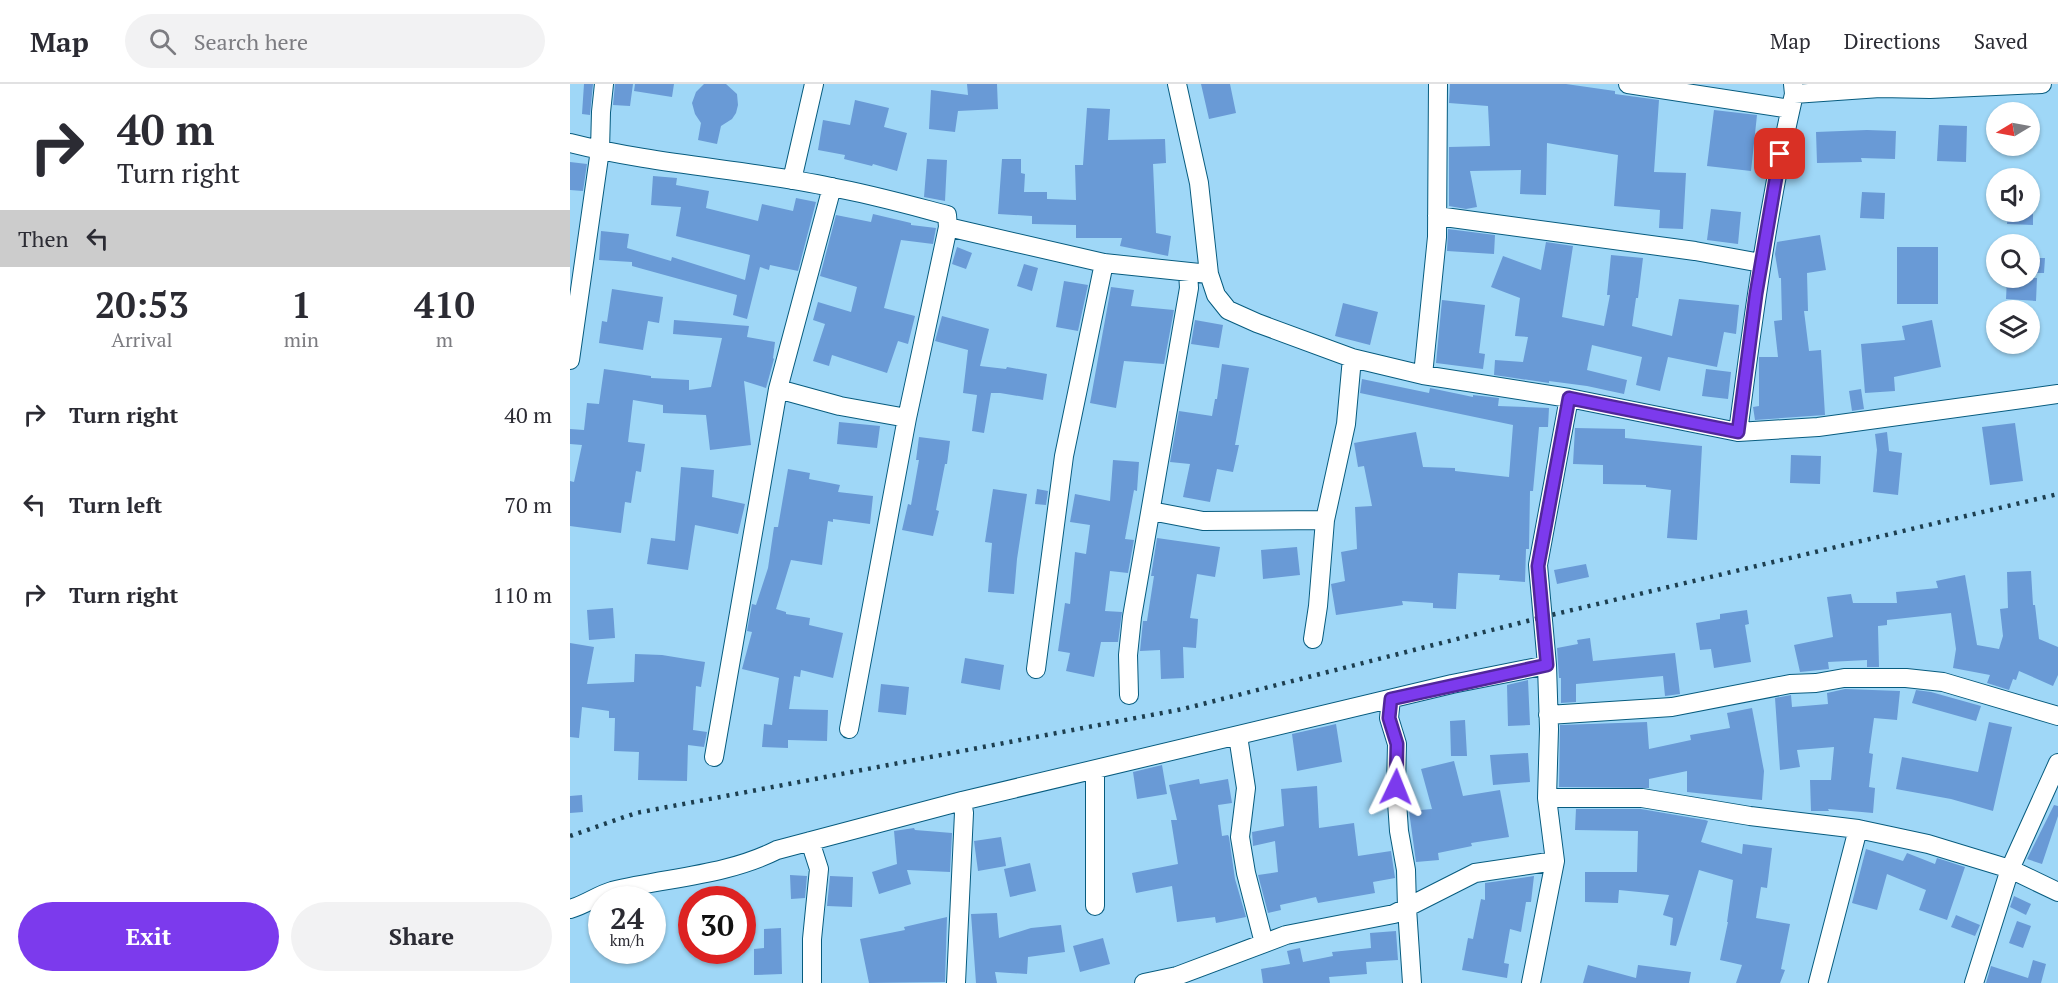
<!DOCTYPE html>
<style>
:root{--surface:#fff;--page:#f2f2f3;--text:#2b2b33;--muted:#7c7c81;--line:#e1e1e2;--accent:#7c3aed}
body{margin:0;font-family:"PT Serif",serif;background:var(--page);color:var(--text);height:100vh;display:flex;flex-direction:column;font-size:22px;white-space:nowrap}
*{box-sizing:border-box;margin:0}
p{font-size:20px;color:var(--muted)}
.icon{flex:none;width:33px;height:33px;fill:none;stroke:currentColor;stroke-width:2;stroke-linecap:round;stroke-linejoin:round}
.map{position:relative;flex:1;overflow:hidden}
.sheet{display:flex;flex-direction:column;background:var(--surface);width:570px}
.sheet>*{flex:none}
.hud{background:#fff;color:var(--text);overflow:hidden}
.needle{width:39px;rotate:260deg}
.fabs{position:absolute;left:1416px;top:18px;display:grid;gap:12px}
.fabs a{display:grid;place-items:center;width:54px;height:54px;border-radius:50%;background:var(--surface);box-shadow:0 2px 4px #0004;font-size:30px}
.speed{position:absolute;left:18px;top:802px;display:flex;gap:12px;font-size:30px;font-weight:700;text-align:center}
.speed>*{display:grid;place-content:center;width:78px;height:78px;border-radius:50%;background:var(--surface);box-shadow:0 2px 4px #0004;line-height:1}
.speed small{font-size:15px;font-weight:400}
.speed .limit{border:9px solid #d22;background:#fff;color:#111}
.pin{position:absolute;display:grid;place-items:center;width:51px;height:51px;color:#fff;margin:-26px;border-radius:12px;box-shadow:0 3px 9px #0006}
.me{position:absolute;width:66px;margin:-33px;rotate:2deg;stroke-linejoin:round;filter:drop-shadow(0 0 4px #0008)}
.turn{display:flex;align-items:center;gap:21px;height:126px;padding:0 18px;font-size:27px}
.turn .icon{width:78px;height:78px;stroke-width:2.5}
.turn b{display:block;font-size:42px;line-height:51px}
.then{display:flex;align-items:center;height:57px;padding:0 18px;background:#0003;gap:12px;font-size:22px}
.eta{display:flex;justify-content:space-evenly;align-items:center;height:102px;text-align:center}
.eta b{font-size:36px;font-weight:600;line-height:42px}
.cta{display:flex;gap:12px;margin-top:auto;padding:12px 18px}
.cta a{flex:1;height:69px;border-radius:36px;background:var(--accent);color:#fff;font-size:24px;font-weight:600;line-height:69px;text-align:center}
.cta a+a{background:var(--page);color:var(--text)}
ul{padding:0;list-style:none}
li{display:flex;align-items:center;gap:18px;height:90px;padding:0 18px}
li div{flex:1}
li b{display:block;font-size:22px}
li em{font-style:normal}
header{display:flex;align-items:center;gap:36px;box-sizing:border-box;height:84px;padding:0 30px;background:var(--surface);border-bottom:2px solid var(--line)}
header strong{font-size:28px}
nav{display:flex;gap:33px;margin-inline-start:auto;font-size:21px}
.search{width:420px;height:54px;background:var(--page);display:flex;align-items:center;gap:15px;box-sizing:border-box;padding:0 21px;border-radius:33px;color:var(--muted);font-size:22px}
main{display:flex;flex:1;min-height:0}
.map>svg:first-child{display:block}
.building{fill:#699ad6}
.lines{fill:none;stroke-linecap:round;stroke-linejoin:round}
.minor-casing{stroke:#075c7f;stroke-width:20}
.minor{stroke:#fff;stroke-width:18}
.rail{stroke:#1d3f50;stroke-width:4.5;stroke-dasharray:3 6;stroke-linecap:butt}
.route-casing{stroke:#51269a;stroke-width:15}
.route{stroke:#7c3aed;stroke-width:10}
</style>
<header>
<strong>Map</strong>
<div class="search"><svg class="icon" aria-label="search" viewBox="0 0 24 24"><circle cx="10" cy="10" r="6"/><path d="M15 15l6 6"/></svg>Search here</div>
<nav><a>Map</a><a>Directions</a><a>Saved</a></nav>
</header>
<main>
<section class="sheet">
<div class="hud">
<div class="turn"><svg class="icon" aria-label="right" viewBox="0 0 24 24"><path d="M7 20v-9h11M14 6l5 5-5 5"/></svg><div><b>40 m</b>Turn right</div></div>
<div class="then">Then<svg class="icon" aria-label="left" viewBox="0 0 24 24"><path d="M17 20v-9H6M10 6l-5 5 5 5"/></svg></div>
</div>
<div class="eta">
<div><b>20:53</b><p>Arrival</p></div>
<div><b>1</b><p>min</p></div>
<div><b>410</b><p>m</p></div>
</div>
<ul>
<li><svg class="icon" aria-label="right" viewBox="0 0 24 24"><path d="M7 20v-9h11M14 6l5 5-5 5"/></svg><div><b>Turn right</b></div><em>40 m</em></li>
<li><svg class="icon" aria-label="left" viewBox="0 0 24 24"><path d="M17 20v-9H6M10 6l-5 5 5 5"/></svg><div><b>Turn left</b></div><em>70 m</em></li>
<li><svg class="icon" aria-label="right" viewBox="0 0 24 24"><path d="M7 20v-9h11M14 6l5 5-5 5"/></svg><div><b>Turn right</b></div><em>110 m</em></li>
</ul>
<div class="cta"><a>Exit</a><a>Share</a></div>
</section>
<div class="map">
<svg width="1488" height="899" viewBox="0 0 1488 899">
<rect width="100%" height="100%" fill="#9fd7f7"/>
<path class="building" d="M14 0H23L20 31 12 30Z
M45 0H63L60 22 43 21Z
M65 0H104L102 13 64 7Z
M134 0H156L167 10 168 21 166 29 162 35 151 42 147 60 128 56 131 39 125 30 122 19 126 8Z
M397 0H427L428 25 388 27 385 48 359 45 361 6 398 11Z
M631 0H660L666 29 639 35Z
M880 0H996L1045 7V10L1089 16 1084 88 1116 89 1113 145 1089 144 1090 126 1044 122 1048 71 977 59 976 111 950 110 951 86 900 87 907 123 896 125 879 122V63L920 62 918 22 879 19Z
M285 16 319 24 314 43 337 49 327 87 303 80 302 82 274 75 275 71 248 66 253 36 280 41Z
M517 24 540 25 538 56 595 55 596 79 583 80 586 149 601 152 598 172 550 162 552 154H506V141L462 140V132L428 130 432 75H451V89L455 90 454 108H477V115L506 116 505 81H513Z
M1144 26 1187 31 1181 87 1137 82Z
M1369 41 1397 42 1396 78 1367 77Z
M1297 46 1326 47 1325 75 1291 74 1292 78 1247 79 1246 48Z
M357 75 377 76 375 117 354 113Z
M0 78 17 80 13 107 0 106Z
M83 92 107 94 106 101 139 107 136 124 188 137 192 120 223 127 226 114 246 118 228 187 200 181 199 186 190 183 177 235 163 231 167 211 62 182V178L29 176 31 147 59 150 57 164 101 177 102 173 175 196 180 171 106 152 111 123 81 121Z
M1292 108 1315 109 1314 135 1290 134Z
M1141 125 1171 128 1168 160 1137 156Z
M1438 128H1463V141L1437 140Z
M303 130 341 139V141L366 144 363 160 331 156 314 224 345 232 338 260 328 257 317 289 262 271 259 282 243 277 255 240 243 236 248 218 281 228 287 203 250 192 266 131 301 138Z
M878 145 925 151 924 170 877 167Z
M1250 151 1256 186 1237 189 1238 227H1234L1239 267 1251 266 1255 331 1185 336 1183 323 1189 322V273H1208L1204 237 1212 236 1211 194H1209L1205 170 1207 158Z
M976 158 1003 162 992 233 1034 242 1040 211H1037L1041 171 1073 174 1068 214H1066L1062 242 1102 252 1109 215 1169 221 1166 250 1154 248 1147 283 1098 273 1090 307 1066 301 1072 273 1022 261 1017 286 1057 296 1054 310 1017 302 979 297V299L924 291 925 276 953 278 958 253 945 252 950 214 921 203 933 172 971 186Z
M387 163 402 169 396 185 382 180Z
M1327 163H1368V220H1327Z
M1460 174H1475L1474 189H1460Z
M454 180 468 184 462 207 447 202Z
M1437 194H1467L1466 217 1436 215Z
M494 197 518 201 508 247 486 243Z
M541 203 564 206 561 222 604 226 594 280 554 277 546 324 520 319Z
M42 205 93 213 89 239 78 237 73 266 29 259 32 237 37 238Z
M872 216 915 221 909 269 915 270 913 285 866 279Z
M773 219 808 228 800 261 765 252Z
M372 232 419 245 410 282 436 285 437 283 477 290 473 316 430 309H421L414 349 402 347 407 311 393 309 398 266 365 257Z
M104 236 179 242 177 253 205 258 203 274 204 275 196 304 174 297 181 361 140 366 136 331 93 329V321L63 316 58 358 75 360 71 388 66 387 61 419 55 418 51 449 0 442V397L4 398 12 361 0 360V345L14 346 17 319 29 320 34 285 81 292V294L119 296V306L141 303 152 254 103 250Z
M625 236 653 241 649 264 621 260Z
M1362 236 1371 283 1324 293 1325 307 1295 309 1291 260 1335 256 1332 242Z
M652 280 679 284 665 361H669L663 388 647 385 640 418 613 413 620 380 600 378 609 327 642 332 645 315H647Z
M1136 285 1161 288 1158 315 1132 312Z
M792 295 859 309 860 304 903 313V311L929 314 928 322 979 324 978 343H969L963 407H960L959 465H956L955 498 929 496 930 491 888 489 886 525 863 524V519L832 517 833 521 766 531 761 500 775 497 771 468 787 465 785 423 802 422 794 382 788 383 784 359 846 348 853 383 885 384V387L939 393 943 341 790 309Z
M1291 305 1294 325 1282 327 1279 307Z
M269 338 310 342 307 364 267 360Z
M1445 339 1453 397 1420 401 1412 343Z
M1005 344 1055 345V354L1132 362 1127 456 1097 454 1101 406 1076 403V401L1033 400V381L1003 380Z
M1317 348 1319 367 1332 369 1328 411 1303 408 1307 366 1305 350Z
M349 353 380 357 377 380H375L366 426 369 427 363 452 332 446 338 420 341 421 349 376H346Z
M1221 371 1251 372 1250 400 1220 399Z
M543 376 569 378 567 407 564 406 555 455 564 456 558 489 540 487 535 527 552 528 548 558H531L524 593 496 587 500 569 488 567 495 519 500 520 505 468 516 470 520 441 500 438 505 410 540 417Z
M111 383 144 386 142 413 175 420 168 450 125 441 118 486 77 480 81 454 105 457Z
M218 385 240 389 239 395 270 401 268 408 303 412 300 440 263 435V438L258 437 252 481 221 476 206 525 216 528V530L240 534 239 541 273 549 263 594 231 586 230 593 224 592 219 625 258 626 257 657 218 656V664L192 663 194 640 202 641 209 594 172 585 182 548 177 547 182 520 186 521 198 484 204 443H208Z
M423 405 457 410 447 475 444 510 418 508 422 459 415 458Z
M467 405 478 407 476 421 465 420Z
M587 454 650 463 645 493 627 490 620 534 628 535 626 564 613 563 614 594 591 595 590 566 570 567 573 537H577L584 492H581Z
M727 463 730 491 693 495 691 466Z
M1016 480 1019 493 987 500 984 486Z
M1461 487 1463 521H1465L1469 555 1488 563V591L1483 602 1449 587 1446 596 1443 595 1439 606 1417 599 1420 591 1383 584 1386 565 1381 529 1317 536V541L1308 542 1309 583H1297V576L1258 578 1259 585 1230 588 1224 561 1263 553 1257 513 1281 510 1283 519H1327L1326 508 1368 504 1366 497 1395 491 1407 561 1429 565 1433 552 1430 525 1438 524 1437 488Z
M43 524 45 554 19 556 17 526Z
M1177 526 1179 540 1175 541 1181 578 1144 584 1141 565 1130 566 1126 539 1150 535V530Z
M1020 554 1023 577 1105 569 1110 610 1095 612 1093 592 1006 600V618L991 619V594H989L987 564 1008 560 1007 556Z
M0 559 24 563 17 600 64 598 65 570 92 571 135 578 131 603 126 602 123 646 137 648 134 663 118 661 117 697 68 696 69 668 44 667 45 634H39V627L12 623 9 654 0 653Z
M395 574 434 581 430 606 391 599Z
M958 596 960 641 938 642 937 601Z
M311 600 339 603 336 631 308 628Z
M1275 605 1330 607 1327 636 1304 634 1299 669 1303 670 1299 703 1305 704 1303 729 1258 725 1259 727H1241L1240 696H1261L1264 663 1227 666 1230 683 1210 686 1205 614 1221 611 1222 623 1258 620 1257 609Z
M1346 606 1361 608 1411 622 1406 637 1342 619Z
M1182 624 1194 687 1192 716 1117 708V687L1079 695V704L989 703 990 641 1077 638 1079 665 1121 656 1120 651 1160 644 1157 629Z
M895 636 897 672H881L880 637Z
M1419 638 1442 643 1423 727 1381 715 1326 705 1332 673 1408 688Z
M766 640 772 678 727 687 722 650Z
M958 669 960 698 923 701 920 671Z
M884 677 893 712 930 706 939 753 901 759 902 762 868 769 869 776 846 778 839 727 862 725 851 685Z
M592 681 597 710 567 715 563 688Z
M629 695 630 700 658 695 662 719 648 721 652 752 658 751 659 753 665 795 676 833 646 839 645 833 607 838 602 802 566 809 562 789 608 780 601 736H607L599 701Z
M747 702 749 744 784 739 788 772 821 767 825 794 803 798 805 809 748 819 746 813 710 821 711 826 698 829 688 791 708 788 705 757 683 762 682 748 714 742 711 705Z
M12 711 13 728 0 729V712Z
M1484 721 1488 722V732L1472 780 1457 775Z
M1006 725H1071L1135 736 1138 737 1131 758 1172 770 1173 760 1202 764 1197 804 1191 803 1186 834 1220 840 1211 885 1215 886 1210 899H1166L1172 881 1150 876 1158 838H1157L1163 796 1129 786 1106 862 1100 861 1103 834 1093 831 1099 811 1049 806 1048 819 1015 818V788H1067L1068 747 1005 746Z
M344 744 345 746 382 749 380 788 337 786 341 800 309 810 302 788 327 780 324 747Z
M431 753 436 782 408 787 404 757Z
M1296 765 1333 777 1337 769 1365 780 1367 774 1395 783 1377 836 1349 826 1356 806 1317 790 1307 826 1282 819Z
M460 779 466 807 440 813 434 785Z
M220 791 237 792 235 814 221 815Z
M260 792 283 793 282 823 257 822Z
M964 792 961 818H956L951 848 940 845 934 879 939 880 937 894 892 886 898 854 903 855 911 815 915 816V799Z
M1444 812 1461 820 1456 831 1440 823Z
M427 829 429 854 461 844 491 841 495 868 458 873 457 890 425 888 427 899H406L401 830Z
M1386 831 1410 841 1405 852 1381 843Z
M377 833 375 898 299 899 290 855 335 846 334 843Z
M1447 837 1461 842 1453 864 1439 859Z
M211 844 212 890 184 891V865L194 864V845Z
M826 847 828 876 796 878 797 890 759 893 760 899H693L691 885 720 880 717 867 730 864 733 878 763 872 762 868 801 864 800 849Z
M533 854 540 880 510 888 503 862Z
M1463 876 1476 880 1471 899H1416L1421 882 1458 894Z
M1018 881 1066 894 1068 881 1121 888 1119 899H1013Z"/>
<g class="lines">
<g class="minor-casing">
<path id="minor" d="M607 0 629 99 639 190 646 211 658 226 687 239 782 274 853 291 999 314 1168 348 1248 343 1488 310
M1058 0 1220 25
M1224 10 1310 4 1360 5 1472 0
M0 59C86 81 175 85 261 103 300 110 339 121 377 131L378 143 534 179 639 190
M222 96 244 0
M867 132 1125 167 1191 179
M0 276 30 66 31 28 34 0
M853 291 867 153 868 0
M208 305 270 322 337 334
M1168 348C1183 234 1198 122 1224 10L1223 0
M581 427 633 437 755 436
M743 555 748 522 755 436 776 340 782 274
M466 585 494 372 534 179
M559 611 558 571 562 533 619 204 618 188
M821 615 819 634 827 660 826 703 829 747 836 786 837 824 842 899
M978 631 1102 623 1220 600 1246 599 1274 594H1336L1373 598 1488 632
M279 645 337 334 378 143
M668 652 676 704 670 753 676 789 694 859
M144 673 208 305 262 103
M977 714H1072L1180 732 1288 745 1358 760 1440 785 1488 808
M240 757 249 785 242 855V899
M525 822V686
M0 825C15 821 28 811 42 807 98 793 155 792 207 766L392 717 882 600 977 581
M386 899 394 729 392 717
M574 899 607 892 716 851 824 830 905 789 985 777
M961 899 985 777 977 714 979 645 977 581 968 481 999 314
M1248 899 1288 745
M1404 899 1440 785 1488 679"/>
</g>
<use href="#minor" class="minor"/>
<path class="rail" d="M0 752 66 729 613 625 973 533 1488 410"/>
</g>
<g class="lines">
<g class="route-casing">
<path id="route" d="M826 703 827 660 819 634 821 615 977 581 968 482 999 314 1168 348 1186 210 1210 70"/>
</g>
<use href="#route" class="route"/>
</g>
</svg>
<div class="fabs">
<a><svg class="needle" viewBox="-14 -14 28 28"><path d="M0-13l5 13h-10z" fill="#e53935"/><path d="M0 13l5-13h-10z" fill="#7c7c81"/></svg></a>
<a><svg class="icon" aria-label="sound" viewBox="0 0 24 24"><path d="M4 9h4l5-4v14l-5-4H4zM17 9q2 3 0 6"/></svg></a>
<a><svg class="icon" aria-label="search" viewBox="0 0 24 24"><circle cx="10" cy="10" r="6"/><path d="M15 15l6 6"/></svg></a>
<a><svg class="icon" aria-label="layers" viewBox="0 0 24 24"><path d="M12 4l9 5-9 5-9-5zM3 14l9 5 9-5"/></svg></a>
</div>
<div class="speed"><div>24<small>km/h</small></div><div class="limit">30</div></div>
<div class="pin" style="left:1210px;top:70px;background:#d93025"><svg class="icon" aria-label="arrive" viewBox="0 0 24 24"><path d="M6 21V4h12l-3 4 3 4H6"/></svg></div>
<svg class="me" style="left:826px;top:703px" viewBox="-20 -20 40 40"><path d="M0-17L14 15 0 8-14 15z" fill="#7c3aed" stroke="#fff" stroke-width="4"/></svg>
</div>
</main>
